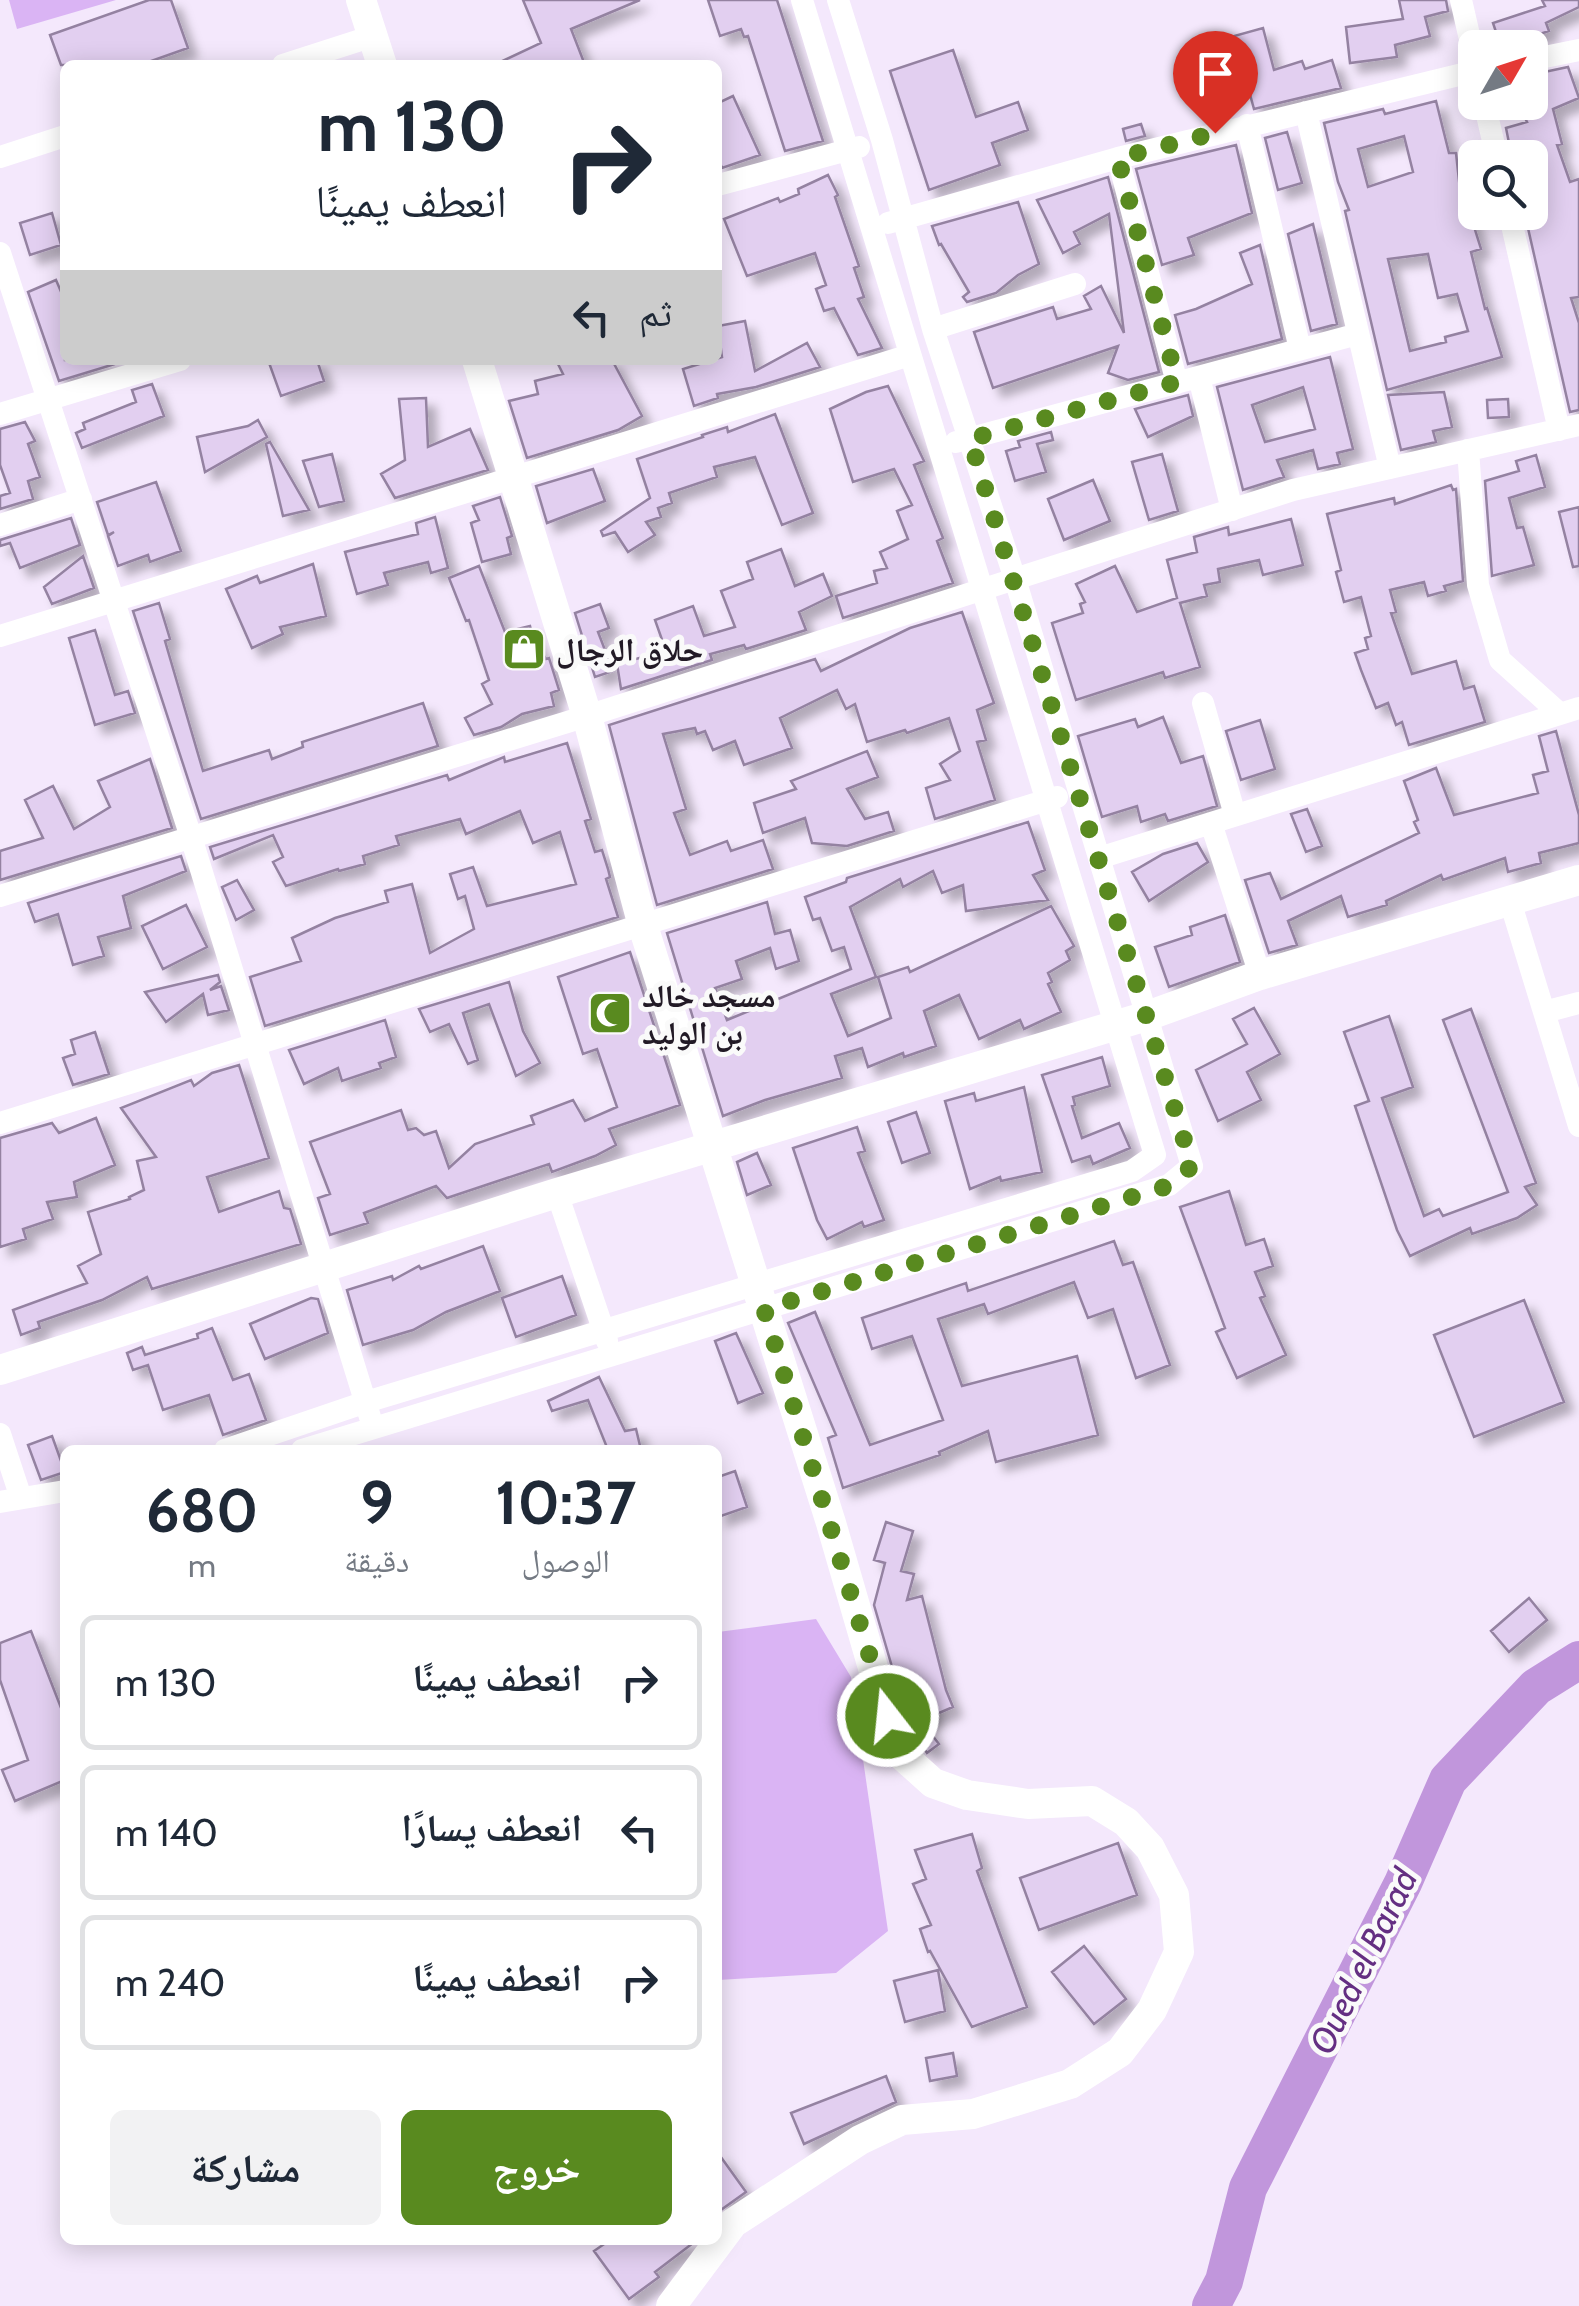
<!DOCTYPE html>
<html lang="ar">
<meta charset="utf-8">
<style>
:root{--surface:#fff;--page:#f2f2f3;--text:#1f2937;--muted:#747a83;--line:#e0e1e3;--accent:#598a1f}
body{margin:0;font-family:Cabin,"Noto Naskh Arabic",sans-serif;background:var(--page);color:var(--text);direction:rtl;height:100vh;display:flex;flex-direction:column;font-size:38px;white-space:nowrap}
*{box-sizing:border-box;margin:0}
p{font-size:32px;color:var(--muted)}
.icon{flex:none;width:55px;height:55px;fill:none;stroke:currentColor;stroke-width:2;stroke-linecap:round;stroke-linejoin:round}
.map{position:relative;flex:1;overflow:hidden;direction:ltr}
.sheet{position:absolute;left:60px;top:1445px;width:662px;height:800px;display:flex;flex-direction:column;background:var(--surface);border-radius:15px;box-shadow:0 5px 25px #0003;direction:rtl}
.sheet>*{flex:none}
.top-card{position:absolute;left:60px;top:60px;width:662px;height:305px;border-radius:15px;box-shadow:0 5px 25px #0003;direction:rtl;background:#fff;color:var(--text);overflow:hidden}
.needle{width:65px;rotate:51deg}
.tools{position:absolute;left:1458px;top:30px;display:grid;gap:20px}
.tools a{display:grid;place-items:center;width:90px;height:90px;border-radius:15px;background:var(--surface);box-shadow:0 5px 25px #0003;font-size:50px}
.pin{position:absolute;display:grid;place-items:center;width:85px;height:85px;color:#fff;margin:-102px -42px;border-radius:50% 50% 50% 0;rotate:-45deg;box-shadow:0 0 10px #0007}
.pin .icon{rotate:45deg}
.me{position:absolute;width:110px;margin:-55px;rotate:344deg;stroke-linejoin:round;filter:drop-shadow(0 0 8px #0008)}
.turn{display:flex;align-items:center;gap:35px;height:210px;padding:0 50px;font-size:45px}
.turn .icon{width:130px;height:130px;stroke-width:2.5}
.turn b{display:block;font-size:70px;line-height:85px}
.then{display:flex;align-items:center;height:95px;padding:0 50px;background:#0003;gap:20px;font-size:38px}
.eta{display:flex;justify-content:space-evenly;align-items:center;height:170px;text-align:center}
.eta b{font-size:60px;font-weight:800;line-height:70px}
.button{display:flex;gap:20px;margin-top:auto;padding:20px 50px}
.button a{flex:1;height:115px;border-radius:15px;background:var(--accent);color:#fff;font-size:40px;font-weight:800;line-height:115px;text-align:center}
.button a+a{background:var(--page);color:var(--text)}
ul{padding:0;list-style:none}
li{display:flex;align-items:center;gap:30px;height:135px;margin:0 20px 15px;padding:0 30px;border:5px solid var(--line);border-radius:15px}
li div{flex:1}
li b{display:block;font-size:38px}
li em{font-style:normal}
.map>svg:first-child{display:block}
.green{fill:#dab4f4}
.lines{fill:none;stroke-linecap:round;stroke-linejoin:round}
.river{stroke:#c196dc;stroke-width:38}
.building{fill:#e2cff0;stroke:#9482a1;stroke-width:2.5;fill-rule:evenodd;filter:url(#shadow)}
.street{stroke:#fff;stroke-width:22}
.secondary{stroke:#fff;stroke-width:30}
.route{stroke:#598a1f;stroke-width:18;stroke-dasharray:0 32.4}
.labels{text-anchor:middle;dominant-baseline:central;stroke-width:10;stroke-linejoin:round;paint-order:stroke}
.poi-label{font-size:32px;font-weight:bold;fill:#221a26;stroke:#fafafa;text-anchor:start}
.water-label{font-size:35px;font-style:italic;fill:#642f82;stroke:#fafafa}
</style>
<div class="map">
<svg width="1579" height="2306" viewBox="0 0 1579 2306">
<defs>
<filter id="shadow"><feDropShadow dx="9" dy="9" stdDeviation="5" flood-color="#0004"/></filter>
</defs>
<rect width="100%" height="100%" fill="#f4e8fc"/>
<path class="green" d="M9 0H116L17 29Z
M816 1619 851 1677 888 1931 836 1973 718 1980V1632Z"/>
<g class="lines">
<path class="river" d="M1211 2306 1224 2281 1248 2188 1403 1883 1448 1780 1536 1687 1579 1660"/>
</g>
<path class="building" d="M149 0H171L188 48 140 65H61L50 35Z
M523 0H640L571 29 585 65H494L541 43Z
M708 0H777L823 141 785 151 748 36 744 37 741 29 720 36Z
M1399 0H1446L1448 11 1425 17 1430 36 1395 45 1397 57 1350 63 1346 27 1403 19Z
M1542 0H1579V7L1546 23 1549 31 1501 47 1493 23 1545 6Z
M1263 28 1274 70 1302 61 1305 69 1332 60 1341 88 1254 109 1234 36Z
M953 50 976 117 1018 102 1028 130 992 143 1000 165 929 190 890 71Z
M1568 67 1579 98 1553 109 1562 144 1557 145 1570 182 1579 179V297L1571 298 1579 323V410L1570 412 1525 215 1537 211 1530 191V158H1512L1506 128 1527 122 1517 102H1530V75Z
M733 96 760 155 722 168 718 158V103Z
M1436 101 1449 153H1456L1461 199 1465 198 1481 249 1471 252 1485 309 1487 308 1502 357 1387 390 1345 211 1349 210 1338 182 1324 123 1383 109 1385 114ZM1404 136 1413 172 1368 187 1358 149ZM1428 254 1438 298 1457 294 1468 331 1445 337 1446 342 1410 351 1388 259Z
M1141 124 1145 136 1126 141 1123 129Z
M1287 132 1302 183 1278 190 1265 138Z
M1236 145 1252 213 1188 238 1194 255 1162 265 1136 169Z
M828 175 838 195 835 197 859 266 854 268 864 297 858 299 882 348 858 355 834 308 824 311 816 289 826 285 815 253 747 276 724 219 778 198 780 202 799 194 798 189Z
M1108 177 1159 372 1128 380 1108 373 1118 346 993 388 974 332 1053 307 1057 319 1091 309 1084 296 1101 286 1124 333 1109 214 1074 232 1080 244 1063 253 1037 200Z
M1018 202 1039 264 1018 275 996 293 967 302 963 297 969 292 941 244 939 245 932 226Z
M52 213 61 245 30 255 20 223Z
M1313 224 1337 324 1311 331 1288 234Z
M1260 245 1282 339 1188 364 1175 315 1196 309 1252 284 1240 253Z
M56 280 65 301V360H128L59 381 28 292Z
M745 321 755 371 807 343 820 367 756 387 717 394 718 398 694 406 683 369 722 357 718 326Z
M1330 357 1353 449 1337 453 1340 464 1318 469 1313 450 1277 460 1284 477 1243 490 1217 387ZM1303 387 1315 429 1265 442 1252 405Z
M268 360H317L324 381 281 396Z
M556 360H612L642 416 618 430 527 458 509 401 538 394 535 381 563 374Z
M152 384 164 416 82 448 76 433 85 429 83 423 136 402 132 390Z
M888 386 924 461 914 465 943 538 937 541 953 583 843 618 836 596 877 583 874 571 887 568 880 552 908 539 897 511 912 505 894 469 853 482 830 409 866 392Z
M1444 392 1452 427 1433 431 1436 442 1401 450 1388 395Z
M1188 395 1193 416 1148 437 1135 409Z
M426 398 428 447 470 429 488 470 395 498 381 474 405 460 399 399Z
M1508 399 1509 417 1488 418 1487 400Z
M775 414 813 513 782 525 755 457 714 467 717 477 669 493 672 503 658 508 661 517 646 522 655 535 628 552 615 532 603 536 601 531 650 498 637 459 703 437 702 435 727 427 728 432Z
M258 420 267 437 205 472 197 437 248 426Z
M25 422 35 441 28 444 40 477 28 481 33 499 0 509V496L10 493 0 465V429Z
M1051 432 1053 440 1037 444 1046 472 1015 481 1006 451 1020 447 1018 441Z
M270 442 309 510 283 516 266 444Z
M332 454 344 501 319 507 303 461Z
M1162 454 1178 511 1149 520 1132 462Z
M1536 455 1545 487 1509 498 1517 528 1523 527 1534 565 1492 576 1485 481 1519 471 1516 461Z
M593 469 605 501 547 523 536 486Z
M1093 480 1110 521 1064 540 1048 499Z
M156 482 181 551 150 562 148 555 118 566 108 536 114 532 108 535 97 502Z
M1451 485 1453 490 1456 489 1463 581 1444 586 1446 591 1428 596 1424 582 1390 590 1396 612 1391 613 1412 674 1456 661 1464 689 1474 686 1485 722 1409 745 1402 722 1396 725 1388 703 1376 708 1361 670 1355 653 1368 649 1365 638 1371 636 1361 597 1344 602 1336 572 1341 570 1327 514 1394 498 1395 504Z
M500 497 512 536 507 538 511 554 482 562 471 523 479 520 473 506Z
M1579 507V566L1573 567 1559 512Z
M435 517 448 568 431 573 428 562 384 573 388 585 357 594 345 552 418 534 416 523Z
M71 518 80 545 20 568 10 543 0 546V540Z
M1291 519 1303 565 1263 575 1259 560 1218 569 1220 582 1204 585 1207 596 1180 603 1200 667 1165 678 1163 672 1076 700 1052 623 1083 613 1080 604 1085 602 1076 584 1115 566 1137 612 1177 598 1167 560 1197 552 1194 537 1228 527 1229 535Z
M781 549 795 586 823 574 832 596 799 612 806 630 746 649 744 645 710 654 712 660 621 689 617 664 666 651 655 620 693 606 704 636 735 627 721 591 753 579 747 562Z
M83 556 94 588 52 604 44 587Z
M313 564 326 616 280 627 283 634 252 648 226 589 257 576 260 583Z
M479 566 505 632 530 626 533 638 546 659 549 658 559 690 551 693 554 706 522 714 501 727 474 735 465 718 492 704 482 684 489 680 469 620 466 621 449 578Z
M159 603 170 639 165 641 203 771 269 750 272 759 303 747 302 742 423 703 438 746 201 819 133 611Z
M600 604 609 628 598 632 613 671 595 677 575 613Z
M962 612 994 703 977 710 986 740 977 742 995 800 935 819 926 788 950 780 940 764 960 751 949 718 907 733 905 730 867 742 855 704 846 709 837 690 780 718 792 748 744 765 735 741 713 750 705 731 697 734 695 728 663 734 686 809 674 813 690 855 727 841 731 851 763 840 773 869 657 905 609 725 815 659 821 671 910 628Z
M95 630 115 695 128 691 135 713 95 725 69 638Z
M1163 717 1181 763 1203 756 1217 806 1168 821 1165 814 1141 822 1137 806 1102 817 1078 736 1135 719 1138 727Z
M1260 720 1275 769 1241 780 1226 731Z
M1556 731 1579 815V843L1539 853 1541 863 1508 872 1505 858 1443 880 1441 875 1386 901 1387 905 1348 917 1341 896 1288 921 1297 945 1269 953 1245 880 1270 873 1281 899 1419 833 1414 822 1418 820 1404 781 1436 768 1454 815 1538 793 1533 775 1548 771 1539 736Z
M567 743 591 819 585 821 595 852 602 850 608 869 610 877 606 879 618 917 265 1026 250 977 301 961 292 938 335 918 388 902 385 891 412 884 430 953 474 929 465 896 458 899 450 874 473 867 487 906 576 884 560 832 533 843 520 811 466 834 460 819 396 836 399 845 363 856 365 864 339 871 338 869 286 886 273 862 283 857 273 835 214 859 210 847 447 775 449 780 504 757 505 762Z
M867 751 878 777 847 789 865 819 888 812 894 831 847 846 812 843 805 818 763 833 754 803 796 789 791 781Z
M150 759 172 828 0 880V851L43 838 25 800 53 786 74 829 110 807 98 781Z
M1307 809 1322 846 1306 852 1291 814Z
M1028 822 1045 870 1033 875 1048 900 966 911 963 885 942 893 933 871 903 887 900 879 850 907 876 977 831 994 848 1036 891 1018 878 977 908 967 910 972 1051 906 1074 946 1066 951 1070 960 1048 973 1052 982 1048 984 1061 1012 1024 1029 1020 1020 979 1039 959 995 924 1011 936 1046 904 1057 903 1053 868 1067 862 1048 835 1056 842 1078 765 1100 723 1116 667 933 767 902 775 934 790 930 799 961 776 969 770 948 736 961 742 979 715 988 727 1020 851 969 844 947 832 951 820 918 813 920 805 897 846 882 847 878Z
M1197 843 1208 862 1149 901 1132 872 1163 854Z
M181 856 186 871 123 896 131 928 98 937 104 956 73 965 58 914 35 922 28 903Z
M237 880 254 910 236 920 222 887Z
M186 905 207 947 163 969 142 926Z
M1225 915 1240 962 1169 987 1155 947 1192 935 1190 927Z
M630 952 680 1105 609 1129 616 1145 595 1156 552 1172 549 1164 447 1198 436 1186 364 1213 368 1223 330 1235 318 1198 330 1194 310 1142 401 1110 408 1130 416 1128 424 1135 436 1131 449 1168 475 1144 534 1124 531 1116 573 1100 585 1121 617 1107 597 1049 583 1054 558 977Z
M218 975 220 982 210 990 221 986 229 1010 208 1015 203 994 166 1022 145 992Z
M509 982 523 1031 540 1063 516 1076 489 1004 463 1013 478 1060 468 1064 449 1024 430 1032 419 1009Z
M1254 1008 1280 1054 1247 1072 1261 1100 1218 1121 1196 1070 1247 1044 1233 1019Z
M1471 1009 1536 1183 1525 1187 1537 1205 1517 1218 1472 1234 1470 1228 1410 1256 1397 1230 1355 1106 1369 1101 1344 1032 1389 1016 1413 1087 1382 1098 1424 1216 1439 1209 1443 1216 1508 1192 1443 1020Z
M385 1020 396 1057 379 1063 381 1068 342 1081 338 1068 304 1084 289 1050Z
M95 1032 109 1074 73 1085 63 1058 75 1054 71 1040Z
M1102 1057 1110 1086 1073 1097 1075 1105 1072 1106 1082 1138 1119 1123 1130 1148 1093 1164 1090 1156 1072 1162 1042 1075Z
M239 1065 269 1158 207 1177 219 1212 279 1191 284 1208 290 1209 301 1244 152 1289 147 1277 102 1300 38 1322 40 1328 21 1335 13 1310 87 1283 78 1266 101 1254 88 1212 130 1199 129 1197 144 1190 137 1161 156 1157 121 1108 191 1080 194 1086 212 1073Z
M1024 1087 1042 1172 1001 1181 1000 1177 970 1189 945 1101 974 1093 976 1101Z
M916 1112 930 1153 902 1163 888 1122Z
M96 1118 115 1165 74 1182 77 1197 47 1202 53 1219 23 1229 26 1239 0 1247V1138L52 1123 59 1133Z
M857 1127 865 1151 858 1153 884 1220 864 1227 862 1222 827 1239 817 1220 793 1148Z
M757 1153 771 1185 747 1195 737 1162Z
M1229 1191 1246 1245 1264 1239 1273 1266 1255 1272 1265 1296 1260 1298 1286 1355 1237 1378 1216 1332 1225 1328 1180 1207Z
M1114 1241 1123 1265 1133 1262 1170 1365 1136 1378 1113 1309 1088 1318 1074 1282 988 1314 984 1304 938 1319 962 1386 1077 1356 1098 1435 996 1462 988 1431 939 1452 940 1455 843 1488 828 1438 836 1435 788 1323 815 1312 870 1445 943 1420 912 1336 872 1349 862 1318 966 1283 968 1291Z
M483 1246 500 1291 446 1312 413 1330 363 1345 347 1290 392 1276 393 1280 419 1266 421 1269Z
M562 1276 576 1315 516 1337 502 1298Z
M311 1298 318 1299 328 1333 265 1359 250 1324Z
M1524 1300 1564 1402 1474 1437 1434 1335Z
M212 1328 233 1380 249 1374 266 1420 223 1435 209 1395 163 1410 148 1365 133 1370 127 1353 142 1347 145 1355 198 1338 197 1334Z
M736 1333 763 1393 738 1403 715 1341Z
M599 1377 625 1431 636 1429 641 1450H608L588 1400 552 1411 548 1401Z
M52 1436 65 1472 41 1480 28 1445Z
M735 1471 747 1507 718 1517V1477Z
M886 1522 913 1531 901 1571 914 1574 907 1600 922 1596 946 1690 953 1707 916 1723 897 1684 874 1605 885 1563 874 1560Z
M1529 1598 1547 1620 1509 1652 1491 1631Z
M31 1631 65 1718V1780L15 1801 2 1770 28 1760 0 1680V1643Z
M928 1730 939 1744 927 1753 917 1738Z
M972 1834 982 1868 977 1871 1027 2007 972 2027 930 1951 928 1952 920 1929 931 1925 913 1884 926 1879 915 1850Z
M1118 1843 1137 1895 1039 1930 1020 1878Z
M1084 1946 1126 1999 1094 2024 1052 1972Z
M938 1970 945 2011 905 2022 894 1981Z
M953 2053 957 2076 930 2081 926 2058Z
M886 2076 896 2102 804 2144 791 2113Z
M718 2153 746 2192 718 2212Z
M610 2240H697L655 2272 659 2277 629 2299 594 2251Z"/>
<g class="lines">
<path class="street" d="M1461 0 1475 61
M1530 60 1579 50
M283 65 373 36
M1484 102 1497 158
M1306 112 1390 468
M1247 125 1300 349
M0 157 65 136
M1118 158 1177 383
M718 185 859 147
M1509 212 1559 430
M888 223 1118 158 1475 71
M0 253 191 837 370 1417
M933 329 1075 284
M1199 377 1232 510
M0 414 180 360
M956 442 1358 334
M1468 450 1478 585 1500 660 1559 713
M0 525 81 499
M0 636 910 355
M1203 703 1235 815
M1211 823 1260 975
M1099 858 1579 708
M0 896 587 716 1293 490 1579 425
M1510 901 1579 1126
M1544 1012 1579 1003
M0 1123 1057 797
M557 1193 607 1341
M0 1434 21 1498
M225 1450 366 1402 1132 1171 1155 1155 802 0
M302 1450 1169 1185 1192 1166 1015 579 933 329 882 140 838 0
M0 1502 65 1491"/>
<path class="secondary" d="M361 0 382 65
M477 360 587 716 643 926 831 1523 887 1716 904 1757 933 1783 967 1795 1028 1804 1092 1801 1126 1822 1150 1848 1174 1895 1179 1952 1152 2010 1120 2052 1070 2084 973 2114 902 2120 860 2140 733 2223 671 2306
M0 1370 557 1193 1147 1016 1260 975 1579 880"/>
</g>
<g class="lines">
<path class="route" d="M888 1716 764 1309 1168 1186 1192 1166 970 439 1177 382 1118 158 1215 133"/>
</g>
<defs>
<g id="shop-square" transform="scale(2.25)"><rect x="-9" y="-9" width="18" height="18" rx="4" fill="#598a1f" stroke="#fafafa"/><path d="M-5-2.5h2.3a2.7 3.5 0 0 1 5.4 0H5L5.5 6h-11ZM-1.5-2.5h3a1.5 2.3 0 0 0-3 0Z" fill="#fff"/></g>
<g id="mosque-square" transform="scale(2.25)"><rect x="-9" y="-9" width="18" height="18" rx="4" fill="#598a1f" stroke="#fafafa"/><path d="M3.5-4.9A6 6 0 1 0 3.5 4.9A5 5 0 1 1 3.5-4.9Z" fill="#fff"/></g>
</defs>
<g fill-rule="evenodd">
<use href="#shop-square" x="524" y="649"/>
<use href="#mosque-square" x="610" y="1013"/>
</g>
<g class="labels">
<g class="poi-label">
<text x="556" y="649">حلاق الرجال</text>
<text x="642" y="995">مسجد خالد<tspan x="642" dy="37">بن الوليد</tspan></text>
</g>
<g class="water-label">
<text transform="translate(1363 1961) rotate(-64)">Oued el Barad</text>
</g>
</g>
</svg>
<div class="tools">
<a><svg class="needle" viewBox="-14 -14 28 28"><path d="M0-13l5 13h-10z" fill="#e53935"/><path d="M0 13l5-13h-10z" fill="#747a83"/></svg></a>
<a><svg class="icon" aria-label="search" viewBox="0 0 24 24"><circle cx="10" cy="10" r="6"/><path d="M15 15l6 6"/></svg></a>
</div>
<div class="pin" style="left:1215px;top:133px;background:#d93025"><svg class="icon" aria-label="arrive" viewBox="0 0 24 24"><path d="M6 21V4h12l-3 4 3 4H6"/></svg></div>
<svg class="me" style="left:888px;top:1716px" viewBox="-20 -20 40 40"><circle r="17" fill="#598a1f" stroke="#fff" stroke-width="3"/><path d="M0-11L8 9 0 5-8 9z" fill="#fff"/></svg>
<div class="top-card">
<div class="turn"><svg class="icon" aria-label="right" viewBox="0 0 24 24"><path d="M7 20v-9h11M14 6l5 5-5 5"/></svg><div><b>130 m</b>انعطف يمينًا</div></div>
<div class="then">ثم<svg class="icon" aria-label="left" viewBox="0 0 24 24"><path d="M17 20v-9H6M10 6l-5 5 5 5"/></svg></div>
</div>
<section class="sheet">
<div class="eta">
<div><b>10:37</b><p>الوصول</p></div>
<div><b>9</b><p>دقيقة</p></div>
<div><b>680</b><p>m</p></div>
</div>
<ul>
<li><svg class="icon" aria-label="right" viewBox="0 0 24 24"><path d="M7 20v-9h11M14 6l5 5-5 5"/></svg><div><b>انعطف يمينًا</b></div><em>130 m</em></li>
<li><svg class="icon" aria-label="left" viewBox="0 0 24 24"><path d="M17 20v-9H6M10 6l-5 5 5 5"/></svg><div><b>انعطف يسارًا</b></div><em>140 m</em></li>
<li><svg class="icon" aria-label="right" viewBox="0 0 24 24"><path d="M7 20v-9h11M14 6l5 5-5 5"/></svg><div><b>انعطف يمينًا</b></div><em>240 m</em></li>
</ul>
<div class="button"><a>خروج</a><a>مشاركة</a></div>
</section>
</div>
